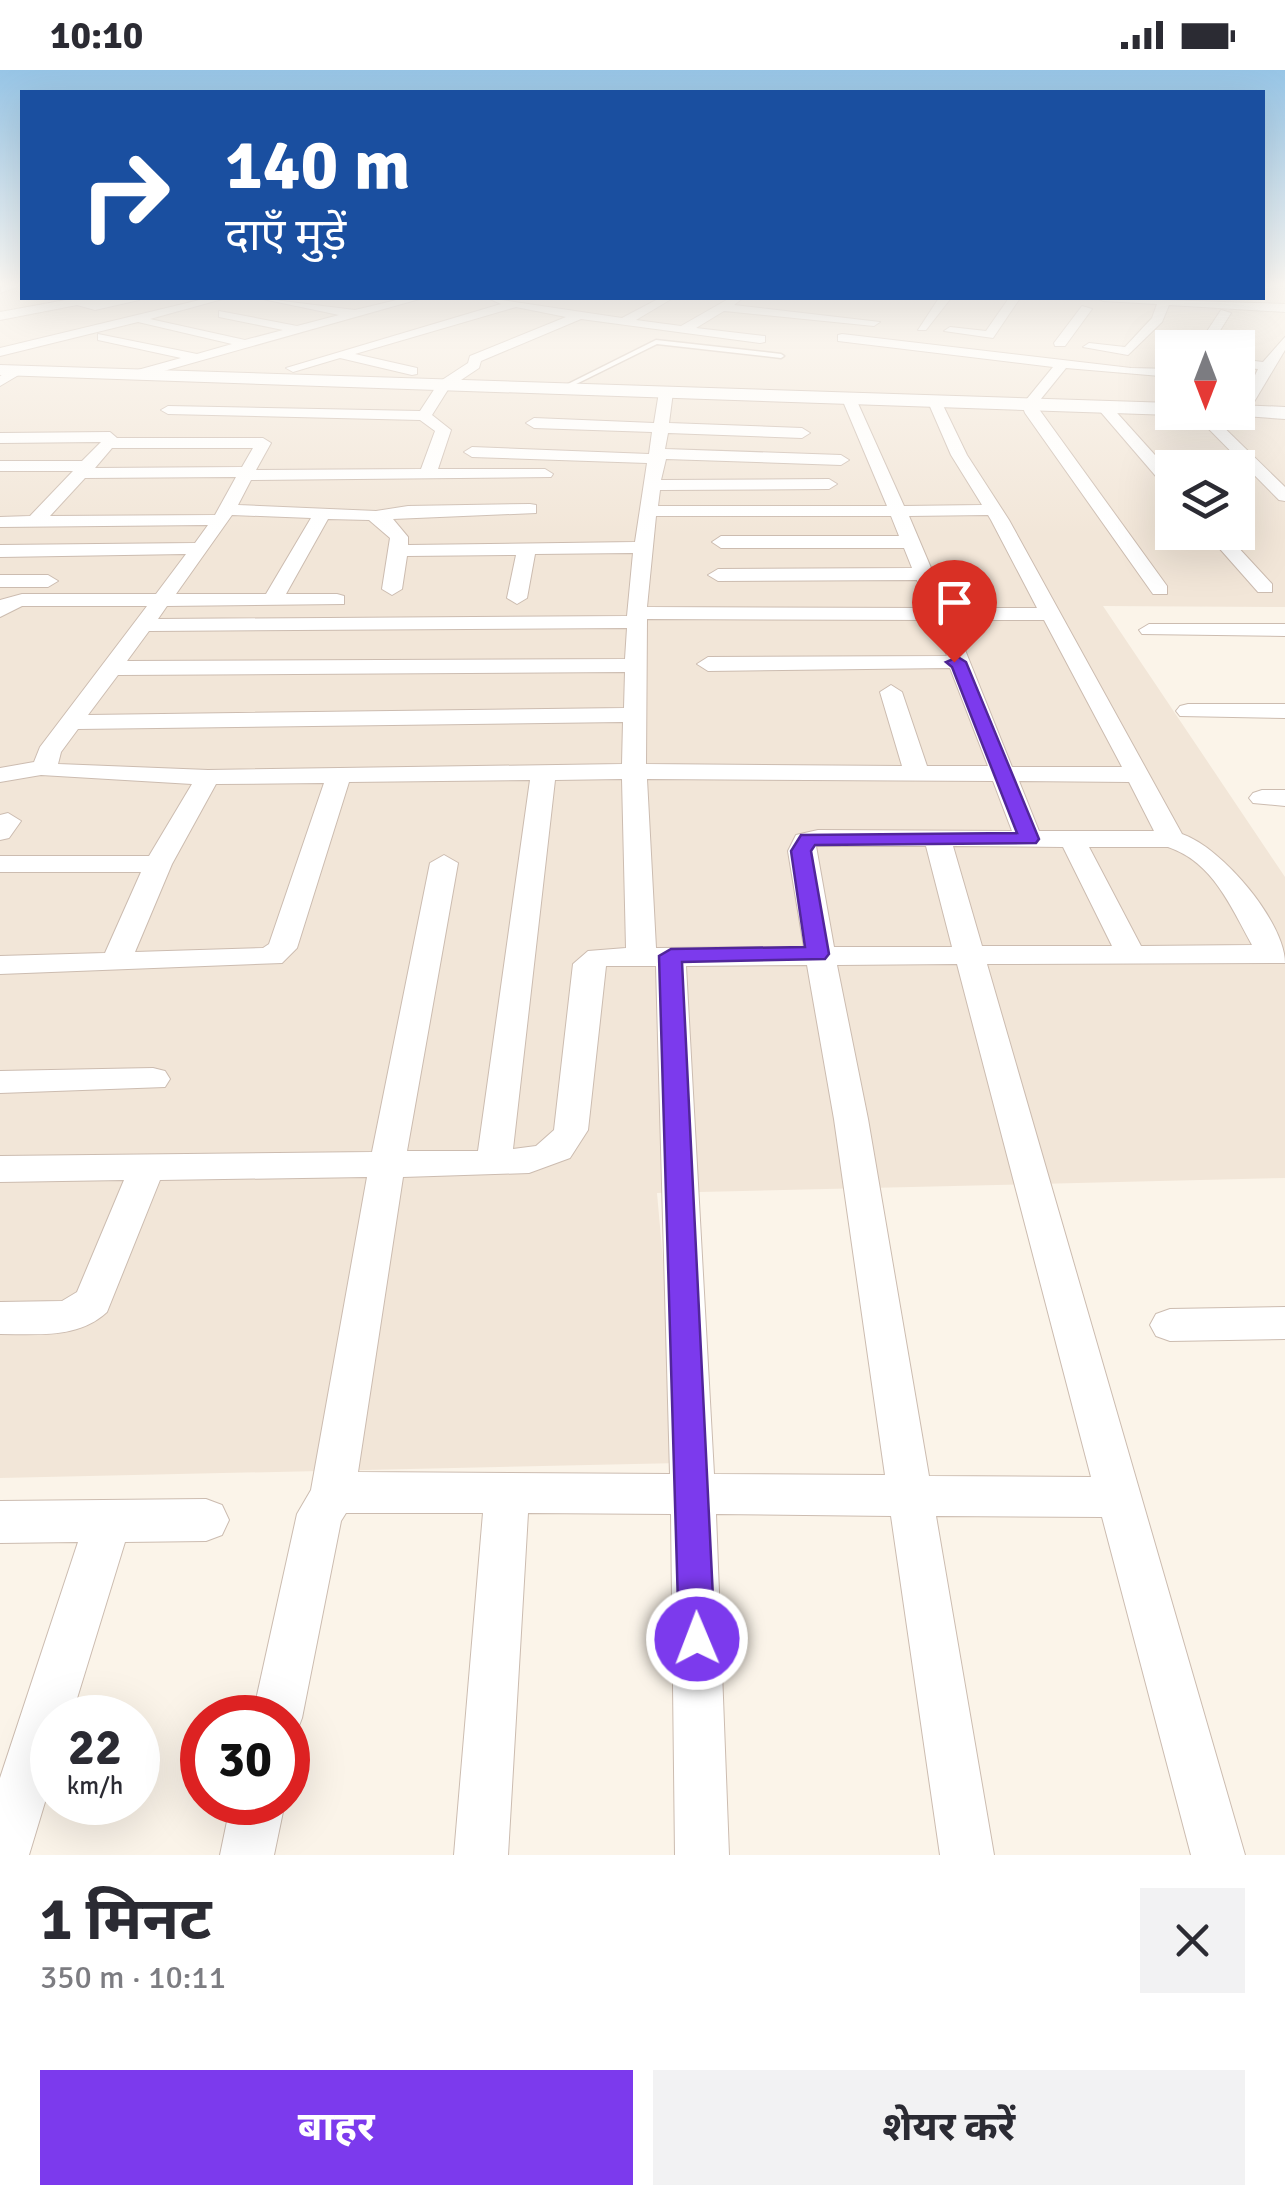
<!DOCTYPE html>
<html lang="hi">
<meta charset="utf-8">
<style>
:root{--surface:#fff;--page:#f2f2f3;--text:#2b2b33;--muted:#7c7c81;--accent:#7c3aed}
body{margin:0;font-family:Signika,"Noto Sans Devanagari",sans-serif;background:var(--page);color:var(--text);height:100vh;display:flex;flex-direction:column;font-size:38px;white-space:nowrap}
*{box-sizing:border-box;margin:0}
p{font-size:32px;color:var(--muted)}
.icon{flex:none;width:55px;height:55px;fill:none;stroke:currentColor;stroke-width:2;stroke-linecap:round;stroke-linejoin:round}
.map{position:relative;height:1785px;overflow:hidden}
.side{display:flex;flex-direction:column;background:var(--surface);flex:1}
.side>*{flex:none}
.guide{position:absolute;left:20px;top:20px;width:1245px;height:210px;border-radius:0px;box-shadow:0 10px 40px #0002;background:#1a4fa0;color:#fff;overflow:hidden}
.needle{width:65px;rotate:180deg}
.fabs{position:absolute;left:1155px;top:260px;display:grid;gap:20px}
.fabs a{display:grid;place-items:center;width:100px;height:100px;border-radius:0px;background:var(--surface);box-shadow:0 10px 40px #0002;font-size:50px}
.speed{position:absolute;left:30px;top:1625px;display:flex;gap:20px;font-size:50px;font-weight:700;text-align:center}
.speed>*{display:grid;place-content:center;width:130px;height:130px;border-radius:50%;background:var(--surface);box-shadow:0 10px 40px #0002;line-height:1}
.speed small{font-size:25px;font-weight:400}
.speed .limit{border:15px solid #d22;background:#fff;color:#111}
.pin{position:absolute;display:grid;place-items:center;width:85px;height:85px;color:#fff;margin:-102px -42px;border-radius:50% 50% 50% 0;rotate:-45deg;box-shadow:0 0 10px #0007}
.pin .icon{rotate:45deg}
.me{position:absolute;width:110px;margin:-55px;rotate:359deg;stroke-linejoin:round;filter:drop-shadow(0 0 8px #0008)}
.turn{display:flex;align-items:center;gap:35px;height:210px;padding:0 40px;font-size:45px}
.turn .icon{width:130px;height:130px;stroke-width:2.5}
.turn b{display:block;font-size:70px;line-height:85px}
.round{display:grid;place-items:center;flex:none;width:105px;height:105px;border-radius:0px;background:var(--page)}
.overview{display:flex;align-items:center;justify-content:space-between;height:170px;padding:0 40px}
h1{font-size:60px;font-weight:700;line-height:75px}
.cta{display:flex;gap:20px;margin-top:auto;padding:20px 40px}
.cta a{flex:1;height:115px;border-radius:0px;background:var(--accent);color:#fff;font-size:40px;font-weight:700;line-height:115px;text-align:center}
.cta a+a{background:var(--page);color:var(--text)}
.status{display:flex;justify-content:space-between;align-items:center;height:70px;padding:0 50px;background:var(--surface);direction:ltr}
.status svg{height:28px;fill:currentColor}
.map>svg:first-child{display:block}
.residential{fill:#f2e6d8;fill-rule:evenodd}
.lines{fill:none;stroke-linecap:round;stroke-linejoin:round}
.service-casing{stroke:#ccbcb0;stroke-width:3}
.minor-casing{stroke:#ccbcb0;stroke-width:2}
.tertiary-casing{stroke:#ccbcb0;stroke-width:2}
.service{fill:#fff;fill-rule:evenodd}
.minor{fill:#fff;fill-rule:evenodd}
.tertiary{fill:#fff;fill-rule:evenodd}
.route{fill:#7c3aed;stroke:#51269a;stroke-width:2.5}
</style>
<div class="status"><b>10:10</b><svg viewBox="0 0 49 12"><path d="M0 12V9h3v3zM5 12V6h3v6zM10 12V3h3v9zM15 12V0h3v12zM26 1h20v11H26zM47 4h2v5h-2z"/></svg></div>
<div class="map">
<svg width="1285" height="1785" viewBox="0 0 1285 1785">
<rect width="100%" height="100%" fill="#fbf4e9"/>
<path class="residential" d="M0 216H22V228H1262L1263 216H1285V537L1103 536 1285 807V1108L657 1123 681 1393 0 1408ZM1172 278H1238V342H1172ZM1172 398H1238V462H1172Z"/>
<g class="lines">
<g class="service-casing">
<path id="service" d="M656 270 781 284 784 286 781 288 657 274 564 320 558 319Z"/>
</g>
<g class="minor-casing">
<path id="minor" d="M2 216H20L0 223Z
M77 228C98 233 120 224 139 230L95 240 77 235 0 250V242Z
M208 228H226L150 249 245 270 283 260 219 247V241L297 256 339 245 258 228 355 240 405 228H423L139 308 134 307V301L181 288 98 270V264L197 284 232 274 138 252 0 286V278Z
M488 228 622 248 660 228H673L636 250 681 256 730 228H743L734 235 880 252 874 256 724 241 696 258 765 266V272L760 273 581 249 481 291 479 298 449 318 432 345 451 360 438 399H545L553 404 551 407 251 410 238 435 376 441 408 436 530 434 536 435V443L393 449 408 467V475L635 472 647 393 472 387 464 382 472 377 649 384 652 362 534 358 526 353 534 348 654 353 659 322 666 318 673 322 669 353 802 358 810 363 802 368 668 363 665 379 841 385 849 390 841 395 666 389 661 410 829 409 837 414 829 419 660 420 658 436H887L842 329 849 325 856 329 904 436 982 435 951 385 928 332 940 329 967 385 1009 450 1182 764C1223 778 1285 853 1285 893L987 894 1245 1785H1191L1102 1447 936 1446 994 1785H940L891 1446 716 1444 729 1785H675L671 1444 528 1443 508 1785H454L483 1443H346L341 1451 302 1648 295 1666 288 1669V1648H252L297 1444 311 1420 367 1107 160 1110 107 1242C78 1269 37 1264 0 1264V1232L62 1231 77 1222 124 1110 0 1112V1086L372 1082 430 793 444 785 458 793 407 1081H478L530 710 349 712 297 878 282 893 0 904V886L105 883 141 802H0V786H149L192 714 41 705 0 712V698L34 692 40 677 147 536H22L0 547V530L22 524H156L186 484 0 487V475L195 473 208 455 0 457V447L30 446 73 401H0V391H82L101 372 0 373V363L110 362 117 368H263L271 373 256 400 421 399 435 361 420 350 168 344 161 340 168 336 420 341 439 312 468 293 470 286 566 247 516 237 355 284 417 298V304L412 305 340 288 293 302 286 298 501 234ZM112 378H253L242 397 95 398ZM236 407 215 445 50 446 85 408ZM232 445 311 448 266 524H176ZM988 445 991 450 1037 538H948L909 446ZM656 446H891L899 466H721L712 472 721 478H904L912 498 718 499 708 505 718 511 917 510 928 538 647 537ZM328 449 369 450 390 468 382 519 392 525 402 519 407 486 516 485 507 528 517 534 527 528 535 484 633 483 627 546 158 549 167 536 344 534V526L337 524H286ZM647 549 933 550 947 586 708 587 697 594 708 601 950 598 988 696H927L902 622 891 615 880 622 902 696 646 694ZM953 550H1044L1122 697H1012ZM627 558 625 589 127 591 149 561ZM625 602 624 638 88 645 118 605ZM623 652 622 694 208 700 58 694 61 682 78 659ZM622 709 626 878 588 881 573 894 554 1060 536 1076 513 1079 555 710ZM647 709 993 711 1012 761 818 760 796 765 788 781 804 877 656 878ZM1019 711 1129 712 1154 761H1039ZM324 713 269 874 263 878 135 882 172 794 216 714ZM816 776H926L952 877H834ZM953 776 1063 777 1112 876H982ZM1089 777H1168C1213 792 1231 837 1252 875L1141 876ZM957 894 1091 1407 929 1406 868 1049 837 895ZM807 895 834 1049 885 1405 714 1404 686 896ZM606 896H656L670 1404 358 1402 403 1107 529 1103 570 1088 588 1060Z
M939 228H951L926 260H918Z
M1009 228H1020L993 268 944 261 950 257 986 261Z
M1098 228 1285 234V242L1169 235 1162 252 1128 285 1083 277 1089 273 1125 277 1152 248 1157 234 1103 231Z
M1082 236 1092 239 1065 276H1055L1054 273Z
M1221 240 1231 243 1209 278H1196Z
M842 264 1131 298 1172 299V307L1066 298 1036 335 1167 516V524H1153L1025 343 1022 335 1053 297 838 271V265Z
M1285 267V280L1248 342 1236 345 1258 299 1238 297V289L1263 292Z
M17 296 24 300 22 303 0 316V306Z
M1099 334H1109L1172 404V419L1166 418 1099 340Z
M1192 342H1208L1285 417V431L1279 430Z
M1205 462H1224L1272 514V522H1258Z
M0 505H48L58 511 48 517H0Z
M1149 554H1285V566L1142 564 1139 560Z
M1188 634H1285V648L1180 646 1176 641 1180 636Z
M1262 720H1285V736L1253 733 1249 728 1253 723Z
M8 743 21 751 9 768 0 770V745Z
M153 998 165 1001 170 1009 165 1017 0 1023V1001Z
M1285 1237V1269L1170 1271 1156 1266 1150 1255 1156 1244 1170 1239Z
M206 1429 222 1435 229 1450 222 1465 206 1471 125 1472 71 1648H52V1709L29 1785H0V1708L78 1472 0 1473V1431Z
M231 1732H285L274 1785H220Z"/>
</g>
<g class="tertiary-casing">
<path id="tertiary" d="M0 295 1172 333V342H1179L1172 345 0 305Z
M1238 335 1285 337V349L1231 345 1238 342Z"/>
</g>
<use href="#service" class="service"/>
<use href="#minor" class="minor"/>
<use href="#tertiary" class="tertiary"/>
</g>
<linearGradient id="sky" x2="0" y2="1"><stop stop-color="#97c5e6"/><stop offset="0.46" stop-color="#fdfaf5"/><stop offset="1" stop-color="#fdfaf5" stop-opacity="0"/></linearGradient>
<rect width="1285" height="466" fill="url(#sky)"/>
<path class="route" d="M958 587 966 592 1039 769 1036 773 815 775 811 781 829 884 825 889 682 892 715 1569 710 1582 697 1587 684 1582 679 1569 659 886 671 879 805 877 791 781 801 765 1017 763 952 597 946 592Z"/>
</svg>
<div class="fabs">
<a><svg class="needle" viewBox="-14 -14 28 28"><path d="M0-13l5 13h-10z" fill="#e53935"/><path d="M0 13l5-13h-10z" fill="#7c7c81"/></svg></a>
<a><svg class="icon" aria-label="layers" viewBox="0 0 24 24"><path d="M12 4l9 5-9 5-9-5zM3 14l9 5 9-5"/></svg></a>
</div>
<div class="speed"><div>22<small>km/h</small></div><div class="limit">30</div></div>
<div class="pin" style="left:954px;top:592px;background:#d93025"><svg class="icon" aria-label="arrive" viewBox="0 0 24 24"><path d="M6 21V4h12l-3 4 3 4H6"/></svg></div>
<svg class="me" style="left:697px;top:1569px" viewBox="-20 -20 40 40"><circle r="17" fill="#7c3aed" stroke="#fff" stroke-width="3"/><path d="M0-11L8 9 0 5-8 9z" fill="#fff"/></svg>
<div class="guide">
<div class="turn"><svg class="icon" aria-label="right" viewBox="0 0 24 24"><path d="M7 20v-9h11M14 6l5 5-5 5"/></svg><div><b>140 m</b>दाएँ मुड़ें</div></div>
</div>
</div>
<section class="side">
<div class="overview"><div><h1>1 मिनट</h1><p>350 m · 10:11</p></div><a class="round"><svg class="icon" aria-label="close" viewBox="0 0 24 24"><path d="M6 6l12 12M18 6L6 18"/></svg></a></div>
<div class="cta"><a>बाहर</a><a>शेयर करें</a></div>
</section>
